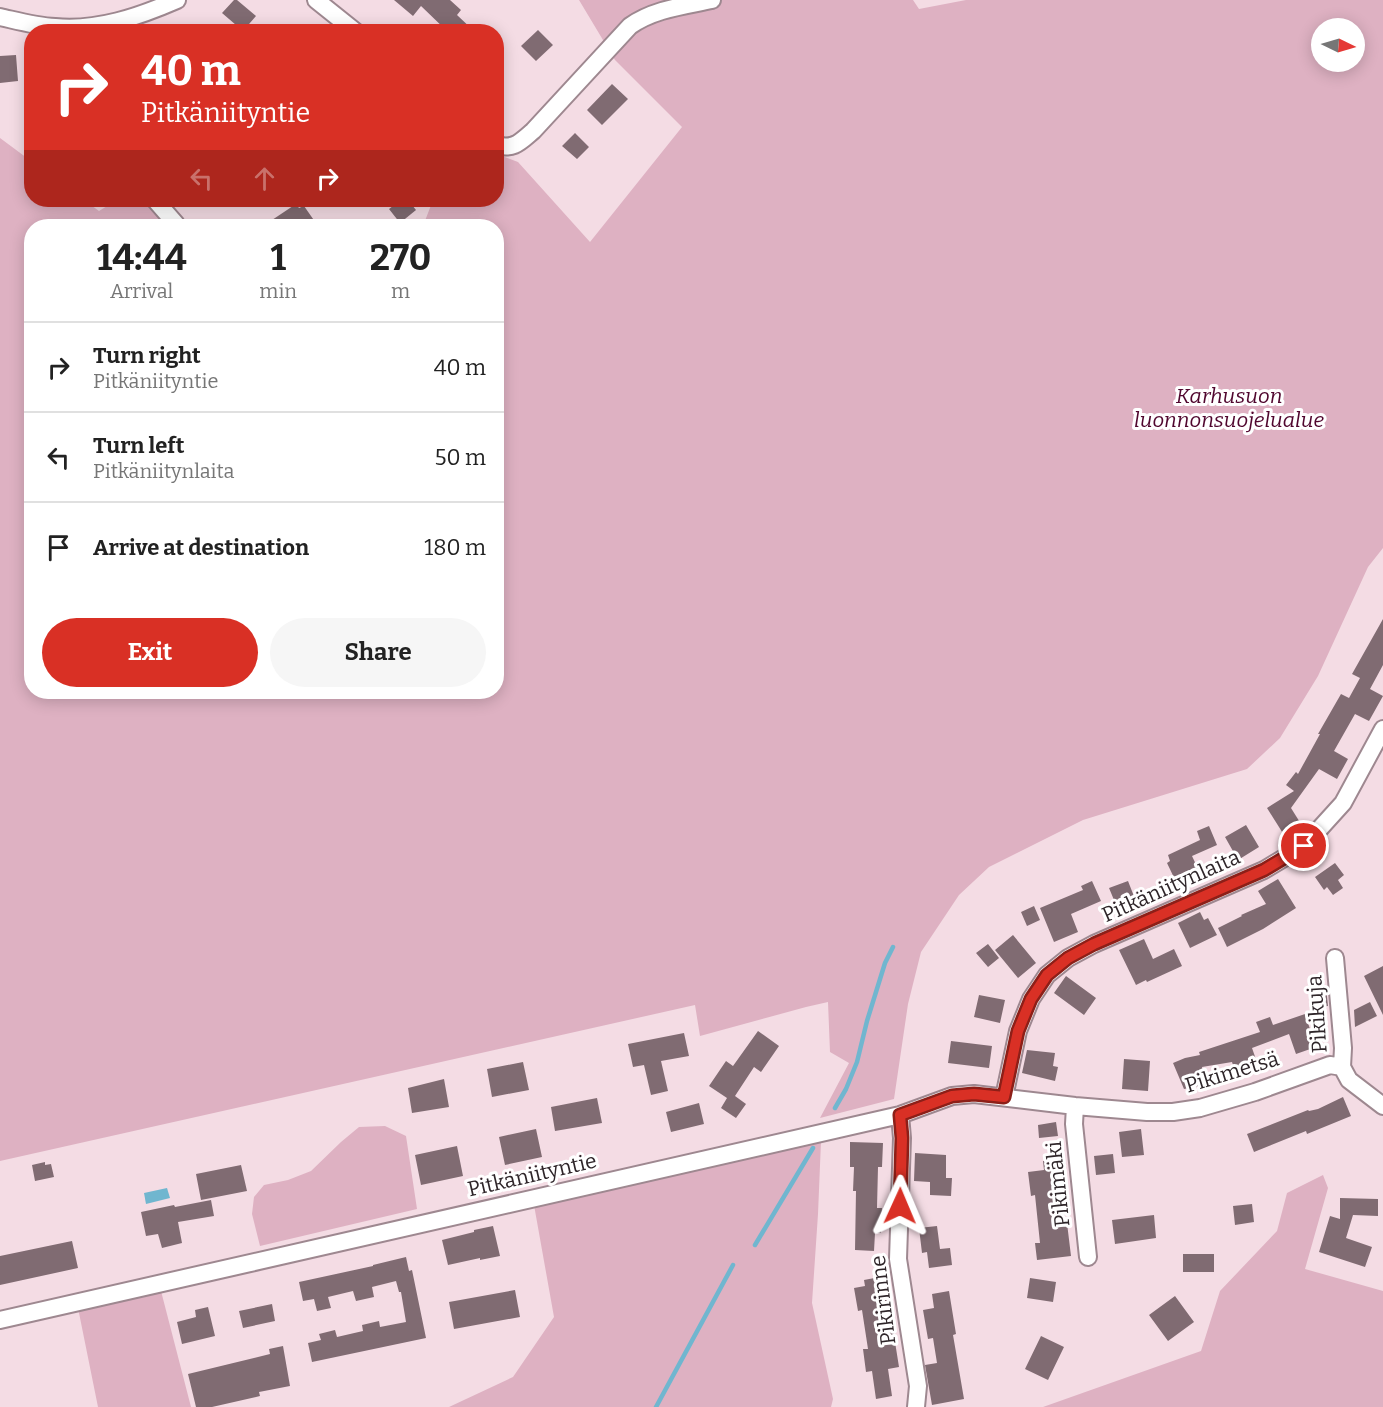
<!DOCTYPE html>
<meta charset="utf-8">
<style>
:root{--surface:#fff;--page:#f6f6f6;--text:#222;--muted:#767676;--line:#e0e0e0;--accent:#d93025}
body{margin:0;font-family:Bitter,serif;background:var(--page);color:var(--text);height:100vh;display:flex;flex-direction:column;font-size:22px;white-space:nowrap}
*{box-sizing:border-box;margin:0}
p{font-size:20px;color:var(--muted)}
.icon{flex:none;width:33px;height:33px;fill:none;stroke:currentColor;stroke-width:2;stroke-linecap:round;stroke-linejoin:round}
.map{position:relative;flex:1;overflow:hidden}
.side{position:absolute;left:24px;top:219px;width:480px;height:480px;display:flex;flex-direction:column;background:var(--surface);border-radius:24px;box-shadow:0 3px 15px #0003}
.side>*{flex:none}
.top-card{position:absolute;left:24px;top:24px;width:480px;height:183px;border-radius:24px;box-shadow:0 3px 15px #0003;background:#d93025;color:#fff;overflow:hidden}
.needle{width:39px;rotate:95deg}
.controls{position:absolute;left:1311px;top:18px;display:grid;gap:12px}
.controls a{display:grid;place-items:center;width:54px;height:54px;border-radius:50%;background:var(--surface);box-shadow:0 3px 15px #0003;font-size:30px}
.pin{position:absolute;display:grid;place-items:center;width:51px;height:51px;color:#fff;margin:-26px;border:3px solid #fff;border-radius:50%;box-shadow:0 2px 6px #0007}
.me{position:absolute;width:66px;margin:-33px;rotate:1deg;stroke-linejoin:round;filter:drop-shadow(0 0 4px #0008)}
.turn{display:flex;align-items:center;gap:21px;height:126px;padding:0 18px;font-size:27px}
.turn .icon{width:78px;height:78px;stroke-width:2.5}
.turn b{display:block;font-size:42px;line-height:51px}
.lanes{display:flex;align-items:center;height:57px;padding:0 18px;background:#0003;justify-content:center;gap:30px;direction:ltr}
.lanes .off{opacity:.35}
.eta{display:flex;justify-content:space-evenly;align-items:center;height:102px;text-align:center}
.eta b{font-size:36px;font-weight:700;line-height:42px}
.primary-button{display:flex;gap:12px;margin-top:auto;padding:12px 18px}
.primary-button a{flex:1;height:69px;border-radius:36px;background:var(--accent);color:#fff;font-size:24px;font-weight:700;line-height:69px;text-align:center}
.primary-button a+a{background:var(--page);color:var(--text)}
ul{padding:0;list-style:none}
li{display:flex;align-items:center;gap:18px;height:90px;padding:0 18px;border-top:2px solid var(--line)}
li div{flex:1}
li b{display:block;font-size:22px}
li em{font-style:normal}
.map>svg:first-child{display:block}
.green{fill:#deb1c2;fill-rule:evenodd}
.water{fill:#70b6cf}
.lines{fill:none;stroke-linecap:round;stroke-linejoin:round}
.stream{stroke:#70b6cf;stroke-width:4.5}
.building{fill:#806b72}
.minor-casing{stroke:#9e8890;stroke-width:20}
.minor{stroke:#fff;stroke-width:16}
.route-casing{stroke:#8d1f18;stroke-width:15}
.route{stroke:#d93025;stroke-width:10}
.labels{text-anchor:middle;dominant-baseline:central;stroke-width:6;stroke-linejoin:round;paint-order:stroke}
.park-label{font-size:21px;font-style:italic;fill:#50062e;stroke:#fff}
.street-label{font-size:21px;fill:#2e2529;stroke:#fff}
</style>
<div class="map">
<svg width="1383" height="1407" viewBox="0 0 1383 1407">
<rect width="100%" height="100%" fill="#f4dce4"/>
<path class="green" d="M579 0H913L919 9 966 0H1383V548L1368 567 1318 676 1280 738 1247 769 1083 820 989 867 959 895 921 952 908 1004 894 1099 820 1118 849 1063 830 1052 828 1002 806 1007 700 1036 695 1005 0 1161V138L31 161 32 200H84L99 211 117 200H142L166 226H32V692H496V226H423L433 200H496L497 154 518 162 590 242 682 127 615 60ZM1322 28H1354V62H1322Z
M385 1126 406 1136 417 1209 260 1246 252 1214 254 1197 264 1185 288 1180 311 1171 341 1142 359 1127Z
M821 1141 818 1214 812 1303 833 1399 831 1407H449L513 1377 554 1317 534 1205Z
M1323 1175 1328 1188 1305 1269 1383 1291V1407H1043L1201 1351 1220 1291 1277 1231 1287 1193Z
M161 1291 191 1407H98L78 1308Z"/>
<path class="water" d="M167 1188 170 1198 146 1204 144 1193Z"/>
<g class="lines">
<path class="stream" d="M835 1108 846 1089 857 1062 867 1021 885 963 893 947
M755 1245 813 1148
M656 1407 733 1265"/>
</g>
<path class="building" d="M234 0H237L256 16 243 31 222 13Z
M394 0H450L461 10 457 15 475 32H448L421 6 413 16Z
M538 30 553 45 536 61 521 46Z
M16 55 18 81 0 83V56Z
M612 84 628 99 602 125 587 110Z
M575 133 589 147 577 159 562 146Z
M401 200H408L416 210 400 223 389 209Z
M296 204 299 208 304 206 318 226H263Z
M1383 619V665L1370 689 1383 696 1369 721 1355 714 1334 751 1348 759 1337 779 1319 769 1291 808 1301 824 1284 835 1267 808 1294 791 1286 785 1296 772 1298 774 1320 734H1318L1341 694 1349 698 1360 678 1352 674Z
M1246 825 1259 847 1238 860 1225 837Z
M1209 826 1217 845 1192 856 1201 875 1178 886 1167 863 1170 861 1168 855 1200 840 1197 831Z
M1335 863 1344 875 1338 880 1343 888 1333 895 1327 887 1324 890 1315 877Z
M1278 879 1296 908 1263 929 1227 947 1218 928 1242 916 1241 915 1266 904 1258 891Z
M1092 881 1101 901 1071 914 1078 932 1054 942 1040 908 1083 890 1081 886Z
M1128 881 1137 904 1119 912 1109 888Z
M1034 906 1040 920 1027 926 1021 912Z
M1200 912 1204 920 1208 918 1217 935 1190 948 1178 923Z
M1013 935 1036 963 1018 978 995 950Z
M1144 939 1153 959 1174 949 1182 966 1147 982 1146 980 1136 985 1119 950Z
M988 944 999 958 988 967 976 953Z
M1383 966V1015L1364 976Z
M1066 976 1096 998 1084 1015 1054 993Z
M1326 987 1328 1006 1313 1008 1311 988Z
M979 995 1005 1000 1000 1023 974 1017Z
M1370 1002 1377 1016 1355 1027 1354 1010Z
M1305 1014 1316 1047 1296 1054 1289 1034 1252 1048 1259 1068 1236 1075 1232 1062 1202 1067 1203 1073 1197 1074 1199 1086 1184 1089 1173 1063 1185 1058 1200 1055 1199 1052 1260 1032 1256 1022 1270 1017 1273 1025Z
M758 1031 779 1046 761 1072 754 1067 735 1096 746 1104 736 1118 721 1108 727 1098 709 1086 726 1061 733 1066Z
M684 1033 689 1056 661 1061 668 1091 651 1095 644 1065 633 1067 628 1044Z
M951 1041 992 1046 989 1068 948 1063Z
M1027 1050 1055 1053 1053 1066 1058 1067 1055 1081 1022 1073Z
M1124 1059 1150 1061 1148 1091 1122 1089Z
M523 1062 529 1090 492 1097 487 1069Z
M444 1079 449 1107 412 1113 408 1088Z
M1343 1097 1351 1116 1307 1134 1306 1131 1254 1152 1247 1134 1308 1110 1309 1111 1318 1109Z
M597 1098 602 1123 555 1131 551 1107Z
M699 1103 704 1124 671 1132 666 1112Z
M1056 1122 1058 1136 1039 1138 1038 1125Z
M536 1129 542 1157 505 1165 499 1137Z
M1141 1129 1144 1155 1122 1157 1119 1132Z
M850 1142 883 1143 882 1167H878L877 1208H882L881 1233H875L874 1251 855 1250 856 1191H853L854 1167H850Z
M457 1146 463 1176 421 1185 415 1155Z
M915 1153 946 1155V1178H952L951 1196 930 1195V1182L914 1181Z
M1113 1154 1115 1173 1096 1175 1094 1156Z
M1060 1160 1063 1193H1060L1063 1219H1065V1224L1067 1223 1071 1256 1037 1260 1035 1243H1040L1035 1195 1031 1196 1028 1172 1044 1170 1043 1161Z
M45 1162V1165L51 1164 54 1177 35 1181 32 1165Z
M241 1165 247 1191 201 1200 196 1174Z
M1340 1198 1378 1199V1216L1353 1215 1346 1238 1372 1247 1365 1267 1319 1252 1330 1216 1340 1219Z
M211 1200 214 1216 178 1222 182 1243 162 1248 158 1234 146 1236 141 1212 174 1205 175 1207Z
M1252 1204 1254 1222 1235 1225 1233 1206Z
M1154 1215 1156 1238 1115 1244 1112 1220Z
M493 1226 500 1256 480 1260V1258L448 1265 442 1240 474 1232V1230Z
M937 1226 940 1249 950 1248 952 1265 929 1268 927 1252 922 1253 919 1228Z
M72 1241 78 1268 0 1285V1256Z
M1183 1254H1214V1272H1183Z
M406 1257 409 1271 412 1270 426 1338 312 1362 308 1343 321 1340 319 1334 335 1330 337 1337 363 1331 362 1325 379 1321 380 1327 406 1322 401 1292H399L396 1281 372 1287 374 1297 356 1301 353 1291 328 1297 331 1308 317 1311 314 1299 303 1301 299 1282 373 1266V1265Z
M885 1276 889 1305H891L894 1323H892L899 1367 888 1369 892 1396 876 1399 872 1371 866 1372 863 1349H868L862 1310 858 1311 854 1288 865 1286 864 1280Z
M1030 1278 1056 1282 1053 1302 1027 1298Z
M515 1290 520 1317 454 1329 449 1302Z
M949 1291 956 1334 953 1335 964 1399 932 1405 925 1365 937 1363 933 1338 928 1339 923 1310 934 1308 932 1294Z
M1175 1296 1194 1322 1168 1341 1149 1315Z
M272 1304 275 1321 243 1328 239 1311Z
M208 1307 215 1336 182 1344 177 1322 196 1317 195 1310Z
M1041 1336 1064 1347 1048 1380 1025 1369Z
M283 1346 290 1386 259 1392 260 1396 212 1407H196L188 1374 270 1354 269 1349Z"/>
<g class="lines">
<g class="minor-casing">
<path id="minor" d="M316 0 356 32
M0 17C18 21 36 26 55 27 97 31 138 17 177 0
M496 145C514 150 520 142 533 131L630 26C654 9 684 6 712 0
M155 200 176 224
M1335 958 1343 1048 1342 1067 1349 1080 1383 1106
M1004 1097 1018 1031 1031 999 1047 975 1068 958 1094 944 1264 870 1304 846 1343 803 1383 729
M1075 1106 1074 1124 1088 1257
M900 1115 902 1138 898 1259 918 1386 916 1407
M0 1320 900 1115 952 1096 974 1094 1075 1106 1147 1112H1173L1200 1108 1255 1092 1330 1065 1342 1067"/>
</g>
<use href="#minor" class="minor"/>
</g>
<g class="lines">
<g class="route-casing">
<path id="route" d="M900 1206 902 1138 900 1115 952 1096 974 1094 1004 1097 1018 1031 1031 999 1047 975 1068 958 1094 944 1264 870 1304 846"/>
</g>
<use href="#route" class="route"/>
</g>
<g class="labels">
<g class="park-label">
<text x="1229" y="396">Karhusuon<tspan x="1229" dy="24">luonnonsuojelualue</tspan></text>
</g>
<g class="street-label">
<text transform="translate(1171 886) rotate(-24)">Pitkäniitynlaita</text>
<text transform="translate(1317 1014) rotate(-94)">Pikikuja</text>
<text transform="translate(1232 1072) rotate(-17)">Pikimetsä</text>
<text transform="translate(532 1175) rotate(-13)">Pitkäniityntie</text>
<text transform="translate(1058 1184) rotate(-96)">Pikimäki</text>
<text transform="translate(883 1300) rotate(-97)">Pikirinne</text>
</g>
</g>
</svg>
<div class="controls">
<a><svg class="needle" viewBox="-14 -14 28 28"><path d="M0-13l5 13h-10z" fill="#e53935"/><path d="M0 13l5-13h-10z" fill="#767676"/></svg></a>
</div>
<div class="pin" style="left:1304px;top:846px;background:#d93025"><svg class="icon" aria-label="arrive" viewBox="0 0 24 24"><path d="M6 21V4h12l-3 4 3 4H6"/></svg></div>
<svg class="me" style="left:900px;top:1206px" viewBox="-20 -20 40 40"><path d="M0-17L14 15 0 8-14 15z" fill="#d93025" stroke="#fff" stroke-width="4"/></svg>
<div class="top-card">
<div class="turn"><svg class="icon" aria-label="right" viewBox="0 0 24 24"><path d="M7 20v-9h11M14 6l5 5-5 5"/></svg><div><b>40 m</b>Pitkäniityntie</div></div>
<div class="lanes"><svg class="icon off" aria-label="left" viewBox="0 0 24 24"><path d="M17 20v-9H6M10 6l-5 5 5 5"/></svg><svg class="icon off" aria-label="ahead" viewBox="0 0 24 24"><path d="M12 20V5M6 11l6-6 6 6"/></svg><svg class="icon" aria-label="right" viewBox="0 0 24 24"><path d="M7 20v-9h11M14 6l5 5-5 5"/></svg></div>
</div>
<section class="side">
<div class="eta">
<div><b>14:44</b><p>Arrival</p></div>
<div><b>1</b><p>min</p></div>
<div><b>270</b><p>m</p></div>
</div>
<ul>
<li><svg class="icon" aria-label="right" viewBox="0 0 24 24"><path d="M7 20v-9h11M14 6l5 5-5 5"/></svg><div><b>Turn right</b><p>Pitkäniityntie</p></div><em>40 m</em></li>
<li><svg class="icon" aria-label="left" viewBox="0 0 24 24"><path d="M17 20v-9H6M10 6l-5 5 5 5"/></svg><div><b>Turn left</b><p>Pitkäniitynlaita</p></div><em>50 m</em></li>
<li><svg class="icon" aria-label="arrive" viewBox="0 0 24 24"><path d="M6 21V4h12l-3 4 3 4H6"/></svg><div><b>Arrive at destination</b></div><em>180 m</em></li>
</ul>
<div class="primary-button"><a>Exit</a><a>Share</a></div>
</section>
</div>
